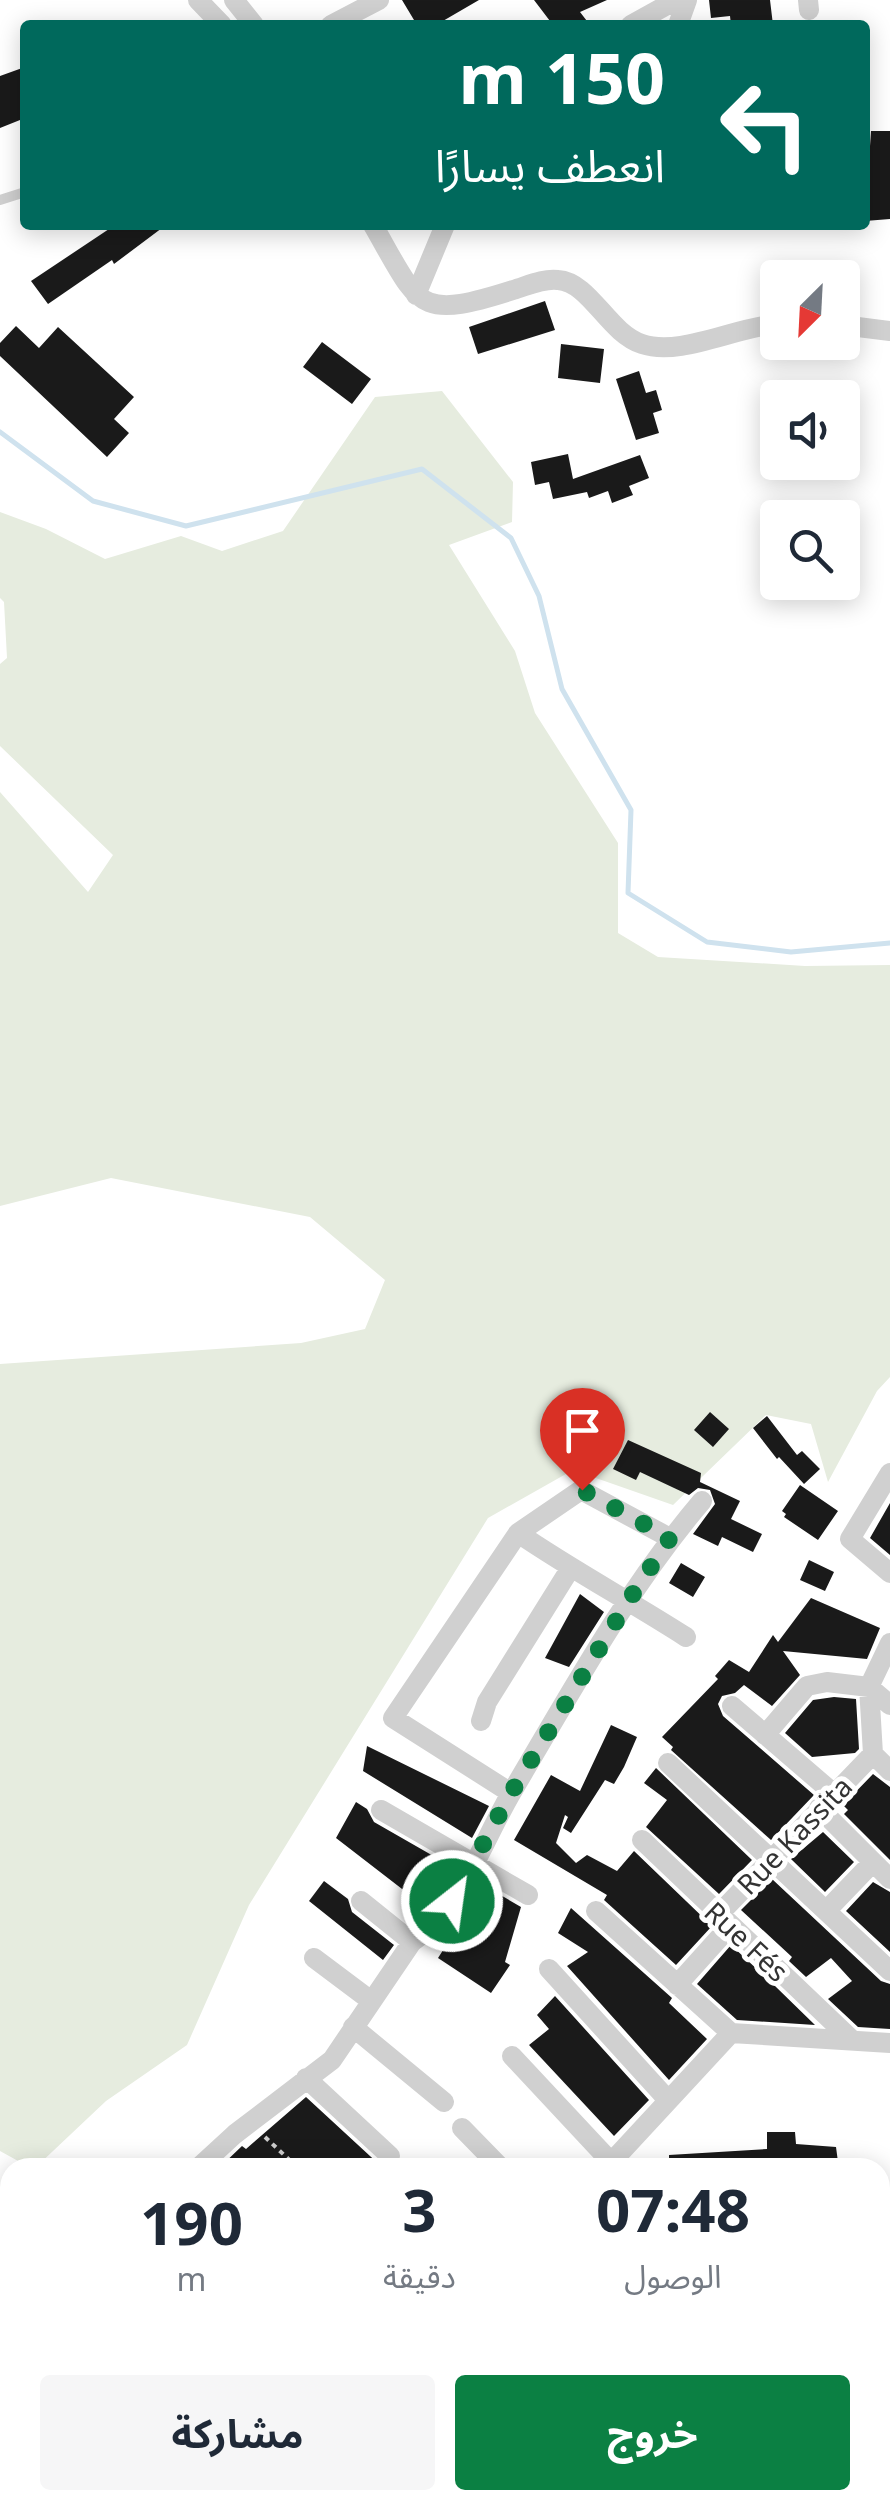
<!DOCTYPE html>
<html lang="ar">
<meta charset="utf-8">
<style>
:root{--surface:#fff;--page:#f6f6f7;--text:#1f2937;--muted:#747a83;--accent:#0b8043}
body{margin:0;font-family:"Noto Sans","Noto Sans Arabic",sans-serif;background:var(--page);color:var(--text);direction:rtl;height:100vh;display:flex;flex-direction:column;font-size:38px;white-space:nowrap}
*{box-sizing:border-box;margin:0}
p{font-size:32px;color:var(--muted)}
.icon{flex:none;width:55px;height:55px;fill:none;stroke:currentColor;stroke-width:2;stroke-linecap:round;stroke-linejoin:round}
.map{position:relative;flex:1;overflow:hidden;direction:ltr}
.sheet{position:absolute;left:0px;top:2158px;width:890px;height:352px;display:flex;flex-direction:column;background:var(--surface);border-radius:30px 30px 0 0;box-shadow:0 5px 25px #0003;direction:rtl}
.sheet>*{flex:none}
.hud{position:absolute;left:20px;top:20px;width:850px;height:210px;border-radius:10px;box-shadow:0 5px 25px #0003;direction:rtl;background:#00695c;color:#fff;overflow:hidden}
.needle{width:65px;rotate:204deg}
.fabs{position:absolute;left:760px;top:260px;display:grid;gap:20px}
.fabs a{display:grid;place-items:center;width:100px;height:100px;border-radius:10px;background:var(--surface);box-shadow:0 5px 25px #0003;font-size:50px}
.pin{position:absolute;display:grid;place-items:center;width:85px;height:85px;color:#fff;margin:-102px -42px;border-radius:50% 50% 50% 0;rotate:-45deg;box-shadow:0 0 10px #0007}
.pin .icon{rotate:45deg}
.me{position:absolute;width:110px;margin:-55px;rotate:30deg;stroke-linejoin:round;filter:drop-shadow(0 0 8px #0008)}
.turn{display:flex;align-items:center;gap:35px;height:210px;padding:0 40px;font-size:45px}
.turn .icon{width:130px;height:130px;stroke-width:2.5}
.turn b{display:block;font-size:70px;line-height:85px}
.eta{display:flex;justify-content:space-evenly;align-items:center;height:170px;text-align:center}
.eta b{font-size:60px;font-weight:700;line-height:70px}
.action{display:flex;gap:20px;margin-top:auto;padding:20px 40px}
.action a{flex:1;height:115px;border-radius:10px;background:var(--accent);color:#fff;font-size:40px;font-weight:700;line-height:115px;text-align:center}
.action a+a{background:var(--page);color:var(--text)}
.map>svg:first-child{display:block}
.green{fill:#e6ecdf}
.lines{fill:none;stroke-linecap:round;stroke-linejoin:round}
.stream{stroke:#cfe2ee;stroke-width:5}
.building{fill:#1a1a1a}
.path{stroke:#cdcdcd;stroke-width:4;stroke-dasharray:5 5;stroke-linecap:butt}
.service{stroke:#d0d0d0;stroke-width:10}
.minor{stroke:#d0d0d0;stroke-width:20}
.tertiary{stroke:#d0d0d0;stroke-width:28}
.route{stroke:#0b8043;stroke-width:18;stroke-dasharray:0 32.4}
.labels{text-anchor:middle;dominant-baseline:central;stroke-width:10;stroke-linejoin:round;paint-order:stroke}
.street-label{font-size:28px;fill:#333;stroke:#fff}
</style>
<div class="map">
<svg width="890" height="2508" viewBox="0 0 890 2508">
<rect width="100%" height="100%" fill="#fff"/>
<path class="green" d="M442 391 513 482 512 522 449 545 515 651 535 713 618 843V933L658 957 805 966 890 965V1377L877 1391 828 1482 811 1424 766 1415 673 1505 573 1470 488 1518 249 1905 187 2045 106 2101 35 2168 29 2167 0 2151V1364L301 1343 365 1329 385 1280 310 1217 111 1178 0 1206V792L88 892 113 855 0 746V664L7 658 4 602 0 598V512L46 529 105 559 181 536 222 551 283 531 375 397Z"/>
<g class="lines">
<path class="stream" d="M0 432 93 501 186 526 422 469 511 538 539 596 562 689 631 810 628 893 707 942 791 952 890 943"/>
</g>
<path class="building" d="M402 0H479L436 25H417Z
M534 0H607L580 12 590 25H553Z
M709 0H770L773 25H731L730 16 711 18Z
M25 67V118L0 128V76Z
M871 131H890V219L865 221Z
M115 225H166L114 264 112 260 48 304 31 281Z
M545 301 555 330 478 354 469 327Z
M16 326 39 348 58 327 134 397 114 419 129 433 107 457 0 356V343Z
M322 342 371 379 352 404 303 367Z
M561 344 604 349 600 383 558 378Z
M639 371 646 393 656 390 662 410 653 413 659 433 636 440 616 379Z
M568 454 573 479 640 455 649 478 629 486 633 495 612 503 608 491 589 498 587 492 553 499 549 482 535 485 531 462Z
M710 1412 729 1429 713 1447 694 1430Z
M767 1416 797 1455 802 1451 820 1469 804 1484 779 1457 777 1459 753 1428Z
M628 1440 701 1473 700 1482 740 1501 731 1519 762 1534 753 1552 722 1537 718 1546 693 1534 715 1504 710 1490 698 1488 689 1495 640 1472 636 1480 613 1469Z
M800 1485 838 1511 818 1540 784 1517 786 1514 782 1511Z
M890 1503V1555L870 1538Z
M809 1560 834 1572 825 1591 800 1580Z
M681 1563 705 1577 693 1597 669 1583Z
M580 1594 604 1612 569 1667 545 1658Z
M811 1598 880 1628 867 1659 783 1651 800 1675 772 1706 744 1685 735 1693 722 1696 718 1704 723 1716 814 1795 771 1840 671 1750 673 1747 662 1737 718 1679 715 1676 729 1660 749 1672 773 1635 778 1642Z
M834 1697 856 1699 859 1749 855 1753 812 1757 785 1733 813 1700Z
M611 1725 637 1737 624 1767 614 1784 605 1780 571 1833 563 1828 568 1817 565 1815 556 1843 576 1863 587 1855 617 1871 634 1851 712 1926 676 1965 604 1900 607 1895 514 1840 551 1775 580 1791Z
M367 1746 489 1806 472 1838 363 1771Z
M656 1768 752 1860 719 1894 646 1827 667 1800 644 1783Z
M873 1774 890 1787V1860L844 1814 848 1810 843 1805Z
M356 1802 367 1809 374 1822 456 1869 428 1909 336 1838Z
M823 1832 854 1862 825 1892 791 1859Z
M772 1879 881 1981 890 1984V2029L858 2027 828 1999 852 1981 831 1958 806 1977 789 1961 792 1957 741 1910Z
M324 1881 348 1899 352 1912 394 1945 383 1960 309 1901Z
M873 1882 890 1892V1952L846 1911Z
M480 1883 521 1907 505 1962 510 1965 491 1993 438 1958 456 1930 450 1926Z
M571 1908 672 1998 669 2003 707 2039 669 2080 567 1966 588 1952 558 1933Z
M731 1945 775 1986 815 2025 737 2020 697 1984Z
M555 1996 649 2100 614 2136 529 2045 549 2029 537 2015Z
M306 2097 383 2168H219L242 2146 246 2149Z
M767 2132H795L796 2144 836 2147 838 2162H826L825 2168H669V2155L767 2149Z"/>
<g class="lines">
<path class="path" d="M265 2137 298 2168"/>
<path class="service" d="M0 200 25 192"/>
<path class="minor" d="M198 0 222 25
M234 0 254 25
M808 0 809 10
M331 25 379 0
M631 25 676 0
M678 25 687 0
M373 225C420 307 416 321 513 290 527 286 543 278 558 280 590 282 608 333 642 344 680 357 735 327 778 324
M416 295 445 225
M842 325 890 331
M890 1473 850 1539 890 1573
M518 1533 581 1490 670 1538
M732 1706 833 1793
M481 1721 487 1702 570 1569
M765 1735 807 1686 827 1682 869 1687 890 1705
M873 1754 890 1771
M668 1763 890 1971
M511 1793 393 1718 518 1533C572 1570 630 1601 686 1637
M819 1808 890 1879
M381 1810 528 1895
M642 1840 853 2041
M361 1901 412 1942
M827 1910 873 1862
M596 1911 731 2033
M719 1914 873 1754 869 1687 890 1643
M314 1958 370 2000
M549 1969 668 2100
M677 1985 730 1926
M353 2027 444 2102
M512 2056 611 2162
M306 2078 390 2156
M462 2128 501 2168
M198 2168 235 2134 332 2060 412 1942C462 1908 483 1840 513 1790 571 1692 628 1588 702 1501
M606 2168 731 2033 890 2043
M0 2227 10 2229
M0 2298 10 2300
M0 2507 10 2493
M164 2508 165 2500"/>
<path class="tertiary" d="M0 2477 10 2478
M880 2499 890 2498
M203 2500 273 2508
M297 2500 381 2508
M663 2508 846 2500"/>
</g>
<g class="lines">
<path class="route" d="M452 1901 511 1793 629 1600 670 1538 582 1490"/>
</g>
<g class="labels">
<g class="street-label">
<text transform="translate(794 1835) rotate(-46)">Rue Kassita</text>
<text transform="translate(747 1941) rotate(43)">Rue Fés</text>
</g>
</g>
</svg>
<div class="fabs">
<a><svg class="needle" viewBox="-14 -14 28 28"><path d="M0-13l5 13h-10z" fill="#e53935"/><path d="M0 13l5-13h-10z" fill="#747a83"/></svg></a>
<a><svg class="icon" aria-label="sound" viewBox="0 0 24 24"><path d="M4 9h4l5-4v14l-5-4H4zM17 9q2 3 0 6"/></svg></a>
<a><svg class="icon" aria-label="search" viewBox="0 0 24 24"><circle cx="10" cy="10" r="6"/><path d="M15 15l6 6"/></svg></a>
</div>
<div class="pin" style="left:582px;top:1490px;background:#d93025"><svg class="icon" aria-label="arrive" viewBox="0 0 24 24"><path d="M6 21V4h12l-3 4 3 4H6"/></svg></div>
<svg class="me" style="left:452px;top:1901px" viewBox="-20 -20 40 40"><circle r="17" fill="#0b8043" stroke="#fff" stroke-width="3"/><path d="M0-11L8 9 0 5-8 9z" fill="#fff"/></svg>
<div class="hud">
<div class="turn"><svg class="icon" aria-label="left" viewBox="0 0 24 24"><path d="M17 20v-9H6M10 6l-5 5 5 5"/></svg><div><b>150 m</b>انعطف يسارًا</div></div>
</div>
<section class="sheet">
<div class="eta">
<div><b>07:48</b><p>الوصول</p></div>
<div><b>3</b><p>دقيقة</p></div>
<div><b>190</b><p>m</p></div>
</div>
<div class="action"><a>خروج</a><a>مشاركة</a></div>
</section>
</div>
